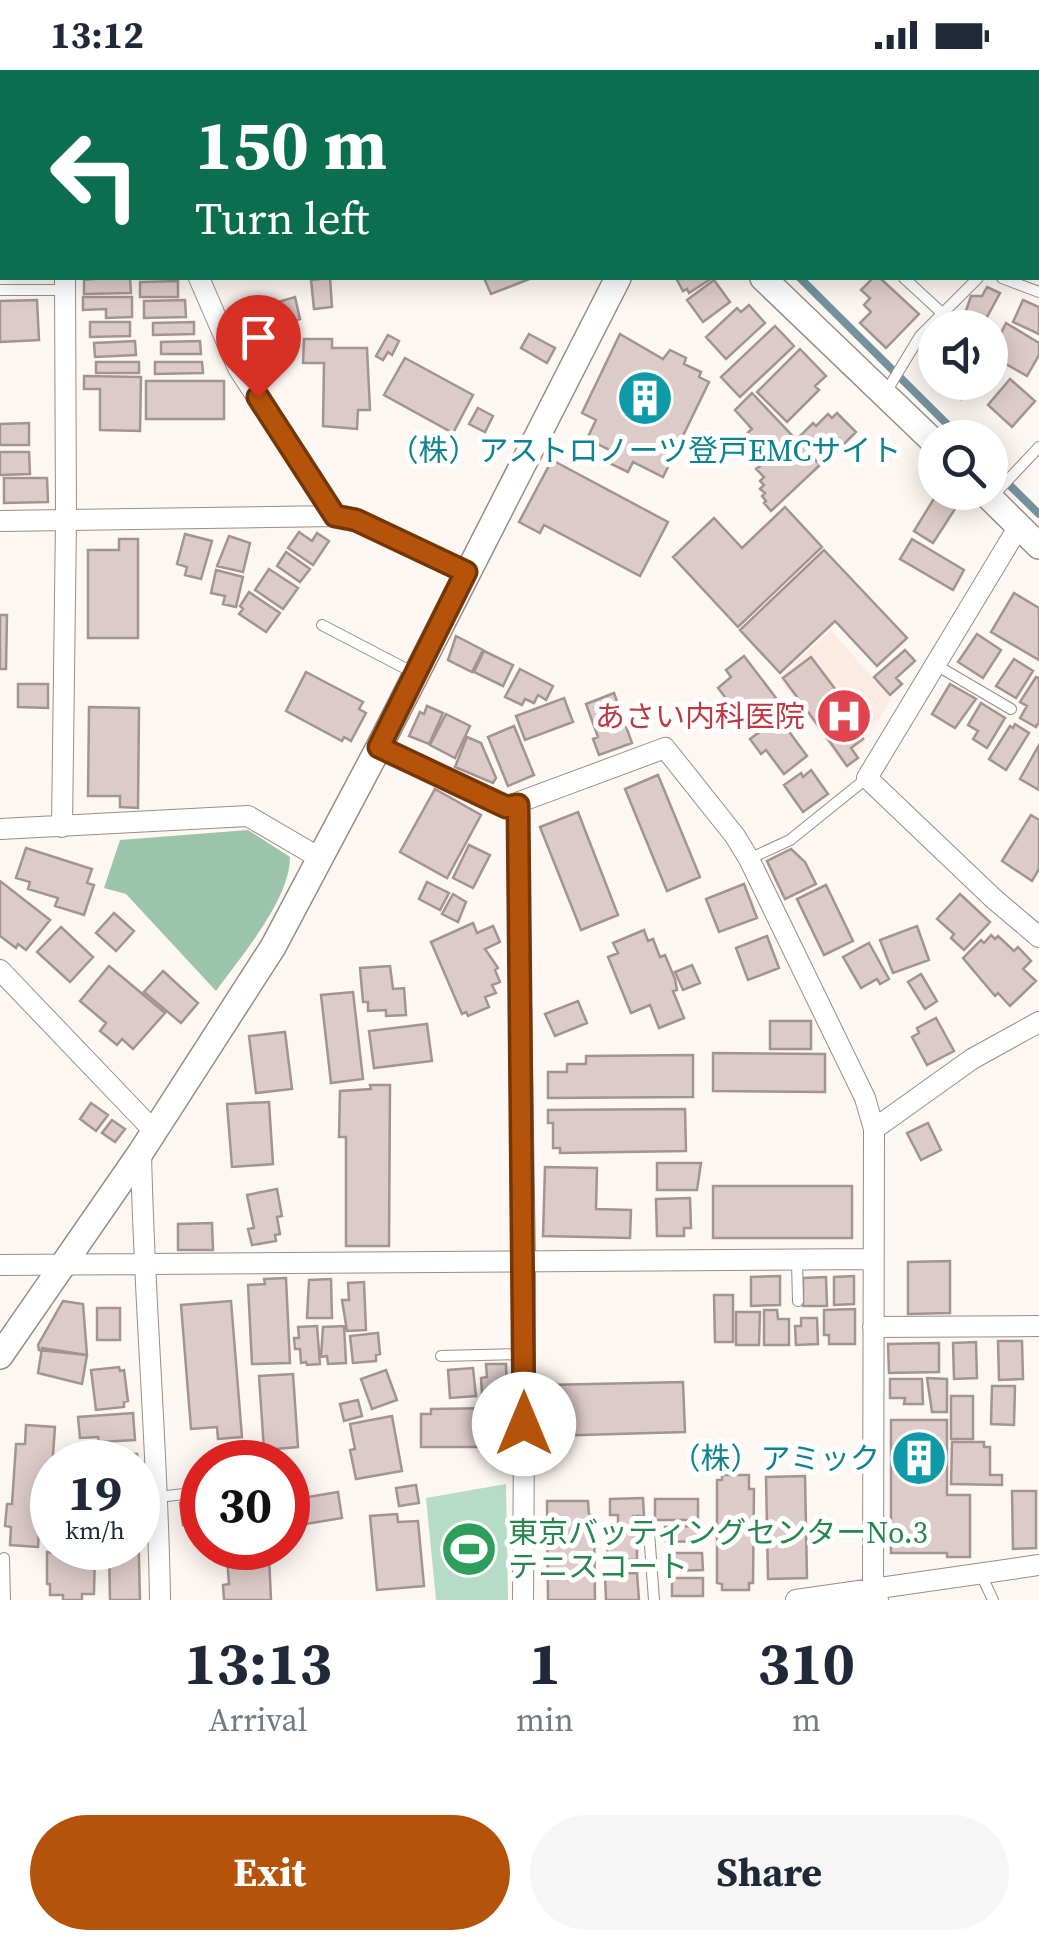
<!DOCTYPE html>
<meta charset="utf-8">
<style>
:root{--surface:#fff;--page:#f6f6f7;--text:#1f2937;--muted:#747a83;--accent:#b45309}
body{margin:0;font-family:"Source Serif 4","Noto Sans JP",serif;background:var(--page);color:var(--text);height:100vh;display:flex;flex-direction:column;font-size:38px;white-space:nowrap}
*{box-sizing:border-box;margin:0}
p{font-size:32px;color:var(--muted)}
.icon{flex:none;width:55px;height:55px;fill:none;stroke:currentColor;stroke-width:2;stroke-linecap:round;stroke-linejoin:round}
.map{position:relative;height:1530px;overflow:hidden}
.details{display:flex;flex-direction:column;background:var(--surface);flex:1}
.details>*{flex:none}
.banner{position:absolute;left:0px;top:0px;width:1040px;height:210px;box-shadow:0 5px 25px #0003;background:#0b6e4f;color:#fff;overflow:hidden}
.controls{position:absolute;left:918px;top:240px;display:grid;gap:20px}
.controls a{display:grid;place-items:center;width:90px;height:90px;border-radius:50%;background:var(--surface);box-shadow:0 5px 25px #0003;font-size:50px}
.speed{position:absolute;left:30px;top:1370px;display:flex;gap:20px;font-size:50px;font-weight:700;text-align:center}
.speed>*{display:grid;place-content:center;width:130px;height:130px;border-radius:50%;background:var(--surface);box-shadow:0 5px 25px #0003;line-height:1}
.speed small{font-size:25px;font-weight:400}
.speed .limit{border:15px solid #d22;background:#fff;color:#111}
.pin{position:absolute;display:grid;place-items:center;width:85px;height:85px;color:#fff;margin:-102px -42px;border-radius:50% 50% 50% 0;rotate:-45deg;box-shadow:0 0 10px #0007}
.pin .icon{rotate:45deg}
.me{position:absolute;width:110px;margin:-55px;rotate:0deg;stroke-linejoin:round;filter:drop-shadow(0 0 8px #0008)}
.turn{display:flex;align-items:center;gap:35px;height:210px;padding:0 30px;font-size:45px}
.turn .icon{width:130px;height:130px;stroke-width:2.5}
.turn b{display:block;font-size:70px;line-height:85px}
.eta{display:flex;justify-content:space-evenly;align-items:center;height:170px;text-align:center}
.eta b{font-size:60px;font-weight:700;line-height:70px}
.primary-button{display:flex;gap:20px;margin-top:auto;padding:20px 30px}
.primary-button a{flex:1;height:115px;border-radius:60px;background:var(--accent);color:#fff;font-size:40px;font-weight:700;line-height:115px;text-align:center}
.primary-button a+a{background:var(--page);color:var(--text)}
.status{display:flex;justify-content:space-between;align-items:center;height:70px;padding:0 50px;background:var(--surface);direction:ltr}
.status svg{height:28px;fill:currentColor}
.map>svg:first-child{display:block}
.built{fill:#fdebe1}
.green{fill:#b6dbc6}
.forest{fill:#9cc4ad}
.lines{fill:none;stroke-linecap:round;stroke-linejoin:round}
.stream{stroke:#73929c;stroke-width:8}
.building{fill:#ddcbca;stroke:#a49393;stroke-width:2.5}
.service-casing{stroke:#9a8d85;stroke-width:12}
.minor-casing{stroke:#9a8d85;stroke-width:22}
.tertiary-casing{stroke:#9a8d85;stroke-width:28}
.service{stroke:#fff;stroke-width:10}
.minor{stroke:#fff;stroke-width:20}
.tertiary{stroke:#fff;stroke-width:25}
.route-casing{stroke:#753606;stroke-width:25}
.route{stroke:#b45309;stroke-width:18}
.labels{text-anchor:middle;dominant-baseline:central;stroke-width:10;stroke-linejoin:round;paint-order:stroke}
.culture-label{font-size:30px;fill:#0d838f;stroke:#fff}
.health-label{font-size:30px;fill:#be3a42;stroke:#fff;text-anchor:end}
.leisure-label{font-size:30px;fill:#27864d;stroke:#fff;text-anchor:start}
</style>
<div class="status"><b>13:12</b><svg viewBox="0 0 49 12"><path d="M0 12V9h3v3zM5 12V6h3v6zM10 12V3h3v9zM15 12V0h3v12zM26 1h20v11H26zM47 4h2v5h-2z"/></svg></div>
<div class="map">
<svg width="1039" height="1530" viewBox="0 0 1039 1530">
<rect width="100%" height="100%" fill="#fdf7f3"/>
<path class="built" d="M831 560 891 629 847 700 779 608Z"/>
<path class="green" d="M506 1414 508 1530H436L426 1428Z"/>
<path class="forest" d="M248 760 290 787C290 830 241 886 216 921L126 824 104 818 120 770Z"/>
<g class="lines">
<path class="stream" d="M743 2 744 0
M800 208 961 368
M990 396 1039 444"/>
</g>
<path class="building" d="M103 208H130L131 223 84 224V210Z
M330 208 332 237 314 239 311 210Z
M484 208H532L491 224Z
M676 208H712L689 223 687 219 683 221Z
M873 208H880L919 244 886 278 860 253 871 242 864 235 870 228 861 220Z
M714 210 730 232 703 252 687 230Z
M178 211V227H140V212Z
M987 217 1000 223 981 258H960L971 226H982Z
M83 227H132V247L106 248V239L83 240Z
M295 227 300 249 276 255 271 234Z
M37 230 39 270 0 272V231Z
M185 230 186 247 144 248V231Z
M1023 230 1039 237V264L1013 252Z
M749 235 765 253 726 289 706 267 737 238 741 242Z
M90 252H130V266L90 267Z
M194 252V264L153 265V253Z
M1006 253 1039 273V285L1027 306 990 285Z
M775 256 794 276 740 327 721 307Z
M529 264 555 278 547 293 521 278Z
M620 264 663 289 670 280 686 288 684 294 701 302 699 307 709 312 663 407 633 392 628 402 611 394 616 383 587 369 596 350 582 343Z
M388 265 399 271 392 285 388 282 383 290 376 286Z
M304 269H332V278H367L370 340H358L357 359 323 356 324 293H303Z
M135 271 136 285 95 287 94 273Z
M200 271 201 284H161V272Z
M800 279 826 306 815 316 819 320 787 352 757 322Z
M405 288 473 325 453 363 384 325Z
M96 292H139V303H96Z
M155 292H202L203 303 155 304Z
M84 306 141 307 140 361 100 360V319H84Z
M1010 309 1035 331 1012 357 988 335Z
M146 311H224V349H146Z
M937 312H977L961 329 950 317 946 322Z
M752 323 820 395 771 441 764 433 766 431 762 426 765 423 760 419 764 415 760 411 764 407 756 399 760 396 753 389 756 386 748 378 753 373 745 365 752 359 735 340Z
M478 338 493 346 485 362 469 354Z
M837 343 856 362 825 393 799 367 813 353 816 356 828 344 832 348Z
M29 353V375H0V354Z
M0 382H29L30 404 0 405Z
M552 390 668 452 640 506 544 455 540 463 519 452Z
M4 408H47L48 432 4 433Z
M935 427 955 439 933 473 914 461Z
M785 437 822 477 738 557 673 487 714 448 742 478Z
M299 462 312 471 317 463 329 471 313 495 288 478Z
M185 464 212 471 201 509 185 505 187 497 177 494Z
M229 466 250 473 243 502 217 496Z
M119 469H138V568H88V480H119Z
M912 469 964 500 953 520 900 489Z
M824 480 907 568 877 596 835 551 780 603 740 560Z
M286 482 310 499 300 512 277 496Z
M269 499 298 518 283 539 255 520Z
M216 500 243 507 236 537 223 534 225 526 211 523Z
M249 522 280 543 266 562 239 544 243 539 240 536Z
M1014 523 1039 538V590L991 562Z
M0 545H7L6 599H0Z
M977 564 1001 580 983 608 958 592Z
M456 566 483 580 472 602 448 590Z
M905 580 915 591 896 608 902 614 890 625 874 607Z
M484 581 513 595 503 616 474 602Z
M744 586 776 628 758 643 748 630 735 640 718 618 731 607 726 600Z
M811 587 851 640 822 661 783 608Z
M1014 589 1033 601 1016 628 996 616Z
M520 599 553 616 546 630 538 625 534 633 525 629 522 635 505 627Z
M306 602 363 632 359 639 366 643 351 671 344 667 342 671 286 641Z
M1036 607 1039 608V652L1036 657 1020 648 1027 636 1020 632Z
M18 614H48V638L18 637Z
M950 614 976 629 955 658 932 644Z
M614 623 632 673 599 685 593 669 598 667 586 634Z
M564 628 573 652 525 670 516 646Z
M981 633 1005 648 987 678 973 669 978 661 968 655Z
M427 636 443 643 429 674 409 666 420 642 424 644Z
M89 637 139 638 138 738 120 737V726H88Z
M446 644 470 656 455 688 430 675Z
M779 648 807 686 784 704 766 680 761 684 750 669Z
M849 648 863 669 851 678 858 688 847 696 825 665Z
M1015 654 1029 663 1006 700 989 689 1010 656 1013 658Z
M514 656 534 705 508 716 488 667Z
M467 667 481 673 496 708 493 713 455 697Z
M1039 675V720L1020 709Z
M811 700 828 724 803 742 784 715 801 703 803 707Z
M658 705 700 807 667 821 625 719Z
M435 719 481 745 447 808 400 782Z
M578 742 618 845 581 860 540 757Z
M1031 745 1039 750V799L1032 811 1002 791Z
M469 775 490 785 473 818 453 808Z
M26 778 92 799 87 813 94 815 84 845 55 836 58 828 28 819 30 812 16 808Z
M791 779 805 792 816 814 785 829 767 791Z
M0 811 50 850 26 880 18 874 16 878 0 866Z
M427 812 449 823 440 840 419 829Z
M744 814 757 848 719 862 706 829Z
M826 815 853 871 824 885 797 829Z
M453 824 466 832 458 852 442 844Z
M960 824 990 852 964 880 951 868 954 864 937 849Z
M114 843 134 861 116 881 96 863Z
M473 853 477 863 493 856 500 872 485 879 498 898 495 900 500 912 492 915 496 923 485 927 489 937 468 946 466 942 462 944 431 872Z
M917 856 929 890 893 903 880 870Z
M61 857 93 887 70 912 37 882Z
M644 860 648 871 653 869 660 887 665 885 675 909 677 920 673 921 684 948 659 958 650 935 631 943 608 887 618 883 613 873Z
M991 865 995 869 998 866 1014 881 1018 877 1031 891 1023 899 1036 911 1010 936 998 923 995 926 963 888 981 870 984 873Z
M767 866 779 898 748 910 736 878Z
M869 873 889 909 880 914 877 909 861 918 843 887Z
M692 895 700 913 683 920 675 902Z
M109 896 165 943 133 979 122 969 117 975 100 961 106 953 80 931Z
M390 896 393 919 404 918 406 945 386 946V940L368 941V932H363L360 898Z
M163 901 198 933 181 953 144 922Z
M921 904 937 931 925 939 908 912Z
M353 922 363 1009 331 1013 321 925Z
M578 931 587 953 555 966 545 944Z
M936 948 954 981 927 995 912 967 919 963 917 958Z
M770 951H811V979H770Z
M427 954 432 991 374 998 369 961Z
M285 962 292 1019 256 1023 249 966Z
M713 983 825 984V1022L713 1021Z
M693 985V1027L548 1028V1002H567V994H586V986Z
M370 1015H390L389 1176H346V1067H339L340 1021 371 1019Z
M269 1032 273 1094 232 1097 227 1034Z
M91 1033 108 1045 96 1061 80 1049Z
M685 1039 686 1081 560 1083V1078H553V1053H548V1040Z
M112 1050 125 1059 115 1072 102 1063Z
M928 1053 941 1080 921 1090 907 1063Z
M657 1093H701L697 1120H657Z
M545 1097 597 1098 596 1139 631 1140 630 1168 543 1166Z
M713 1116H852V1168H713Z
M277 1119 282 1146 277 1147 280 1164 275 1165 276 1171 252 1175 248 1159 254 1158 247 1125Z
M690 1128 691 1158H684V1166H657L656 1129Z
M212 1153 213 1180H178V1154Z
M950 1191V1243L908 1244V1192Z
M780 1206V1235L751 1236V1207Z
M854 1206V1234L834 1235V1207Z
M826 1207 827 1236H803V1208Z
M286 1208 290 1293 252 1294 248 1215 265 1214 264 1209Z
M331 1209 332 1248H307L309 1210Z
M364 1212 366 1260 347 1261 342 1230H349L348 1213Z
M714 1225H733V1272H715Z
M63 1231 83 1234 87 1285 39 1280 38 1275Z
M231 1231 242 1367 218 1369 217 1357 191 1359 181 1235Z
M97 1238H120V1270H97Z
M855 1239V1274H829V1265H824V1240Z
M764 1240H777L778 1249H789V1275H764Z
M736 1242H760L759 1275H736Z
M801 1248H817L818 1274 796 1275 795 1256H801Z
M317 1256 320 1294 307 1295 306 1292 301 1293 300 1279H295L294 1268H299L298 1257Z
M344 1256 346 1293 328 1294 327 1286 321 1287 323 1257Z
M378 1263 380 1284 376 1285V1291L353 1293 350 1266Z
M998 1271H1022L1023 1309 999 1310Z
M976 1272 977 1308 954 1309 953 1273Z
M939 1273V1302L889 1303 888 1274Z
M42 1278 87 1285 82 1314 38 1303Z
M486 1294H506L507 1328H494V1322L482 1323 481 1308 487 1307Z
M119 1297 120 1301 124 1300 128 1331 124 1332V1337L96 1340 91 1300Z
M473 1298 476 1326 450 1328 448 1300Z
M386 1300 397 1330 372 1339 361 1309Z
M293 1304 298 1377 264 1380 259 1306Z
M927 1308 947 1309V1342H932Z
M890 1309H922L923 1334H904L905 1328H890Z
M683 1312 685 1362 547 1366 545 1315Z
M992 1316H1015L1014 1355 991 1354Z
M951 1326H973V1369H951Z
M358 1330 362 1346 344 1351 340 1334Z
M495 1338V1348L490 1347V1377H421V1344H431V1339Z
M133 1343 135 1370 99 1372 98 1367 80 1368 78 1347Z
M392 1346 402 1401 356 1409 350 1380 355 1379 350 1354Z
M891 1350H947V1425H970V1487H947V1483H891Z
M26 1355 55 1357 53 1385 64 1386 63 1392H52V1451H45V1461H39L38 1477 10 1475 11 1457 5 1456 7 1434H12L16 1374H25Z
M952 1372H984V1377H990V1405H1002V1415L951 1414Z
M72 1379H90L93 1388H102V1392H72Z
M108 1384H137L138 1393H144V1408H138V1392H108Z
M722 1405H749V1419H754L753 1513H749V1520H722V1514L717 1513V1410H722Z
M805 1406 807 1508 768 1509 766 1407Z
M416 1415 419 1433 399 1436 396 1418Z
M1012 1421H1036V1478L1013 1479Z
M338 1422 342 1448 294 1456 290 1430Z
M643 1428 644 1446H633V1457H618V1445H610V1429Z
M655 1429H698V1450H655Z
M202 1430V1452L183 1455 180 1433Z
M547 1431H588L589 1445H594L595 1530H548Z
M397 1444 398 1452 418 1451 424 1516 377 1520 370 1446Z
M138 1450 140 1530H110L109 1478H138Z
M702 1456V1471L666 1472 665 1457Z
M608 1463H637V1490L607 1489Z
M53 1478H95L94 1524H82V1530H63V1525H50V1514H47V1482L53 1483Z
M671 1483H702L703 1500 671 1501Z
M269 1486 271 1530H224L223 1515 229 1514 227 1487Z
M637 1503 639 1530H606L605 1504Z
M672 1508H703V1526H672Z"/>
<g class="lines">
<g class="service-casing">
<path id="service" d="M904 208 942 243
M1002 208 1039 222
M0 220H65
M886 322 920 266 978 208
M991 428 1039 377
M322 555 414 603
M936 595 1011 639
M749 789 790 770 867 708
M797 1192 798 1231
M441 1286 524 1284
M288 1412 294 1411
M158 1427 202 1422
M649 1462 654 1530
M4 1488 5 1530
M980 1502 993 1530"/>
</g>
<g class="minor-casing">
<path id="minor" d="M118 0 119 2
M588 0 590 2
M729 2 730 0
M199 208 238 298 335 446
M0 451 335 446 356 450 466 502
M1019 456 867 708 994 829 1039 867
M379 677 506 737 665 678 735 766 749 789 865 1028 874 1059 873 1516 878 1530
M518 735 525 1192 523 1530
M62 757 66 450 65 208
M0 759 248 746 318 787
M0 900 153 1060
M874 1059 972 989 1039 952
M141 1082C144 1232 158 1381 160 1530
M0 1195 873 1189
M873 1257 1039 1256
M796 1530 1039 1495"/>
</g>
<g class="tertiary-casing">
<path id="tertiary" d="M502 2 508 0
M0 139H2
M763 208 935 373
M984 422 1039 476
M0 1286 141 1082 273 877 379 677 618 208"/>
</g>
<use href="#service" class="service"/>
<use href="#minor" class="minor"/>
<use href="#tertiary" class="tertiary"/>
</g>
<g class="lines">
<g class="route-casing">
<path id="route" d="M258 327 335 446 356 450 466 502 379 677 506 737 518 735 524 1354"/>
</g>
<use href="#route" class="route"/>
</g>
<defs>
<g id="building-disc" transform="scale(2.875)"><circle r="9.5" fill="#0f9aa8" stroke="#fff"/><path d="M-4-6H4V6H1V3H-1V6H-4ZM-2.5-4.3h1.7v1.8h-1.7ZM.8-4.3h1.7v1.8H.8ZM-2.5-1h1.7V.8h-1.7ZM.8-1h1.7V.8H.8Z" fill="#fff"/></g>
<g id="hospital-disc" transform="scale(2.875)"><circle r="9.5" fill="#e0444e" stroke="#fff"/><path d="M-5-5h3v3.5h4V-5h3V5h-3V1.5h-4V5h-3Z" fill="#fff"/></g>
<g id="stadium-disc" transform="scale(2.875)"><circle r="9.5" fill="#2e9e5b" stroke="#fff"/><path d="M0-5a6.5 5 0 1 0 0 10a6.5 5 0 1 0 0-10ZM-3.5-1.8h7v3.6h-7Z" fill="#fff"/></g>
</defs>
<g fill-rule="evenodd">
<use href="#building-disc" x="645" y="328"/>
<use href="#hospital-disc" x="844" y="646"/>
<use href="#building-disc" x="919" y="1388"/>
<use href="#stadium-disc" x="469" y="1479"/>
</g>
<g class="labels">
<g class="culture-label">
<text x="645" y="380">（株）アストロノーツ登戸EMCサイト</text>
<text x="880" y="1388" text-anchor="end">（株）アミック</text>
</g>
<g class="health-label">
<text x="805" y="646">あさい内科医院</text>
</g>
<g class="leisure-label">
<text x="508" y="1462">東京バッティングセンターNo.3<tspan x="508" dy="34">テニスコート</tspan></text>
</g>
</g>
</svg>
<div class="controls">
<a><svg class="icon" aria-label="sound" viewBox="0 0 24 24"><path d="M4 9h4l5-4v14l-5-4H4zM17 9q2 3 0 6"/></svg></a>
<a><svg class="icon" aria-label="search" viewBox="0 0 24 24"><circle cx="10" cy="10" r="6"/><path d="M15 15l6 6"/></svg></a>
</div>
<div class="speed"><div>19<small>km/h</small></div><div class="limit">30</div></div>
<div class="pin" style="left:258px;top:327px;background:#d93025"><svg class="icon" aria-label="arrive" viewBox="0 0 24 24"><path d="M6 21V4h12l-3 4 3 4H6"/></svg></div>
<svg class="me" style="left:524px;top:1354px" viewBox="-20 -20 40 40"><circle r="19" fill="#fff"/><path d="M0-13L10 11 0 6-10 11z" fill="#b45309"/></svg>
<div class="banner">
<div class="turn"><svg class="icon" aria-label="left" viewBox="0 0 24 24"><path d="M17 20v-9H6M10 6l-5 5 5 5"/></svg><div><b>150 m</b>Turn left</div></div>
</div>
</div>
<section class="details">
<div class="eta">
<div><b>13:13</b><p>Arrival</p></div>
<div><b>1</b><p>min</p></div>
<div><b>310</b><p>m</p></div>
</div>
<div class="primary-button"><a>Exit</a><a>Share</a></div>
</section>
